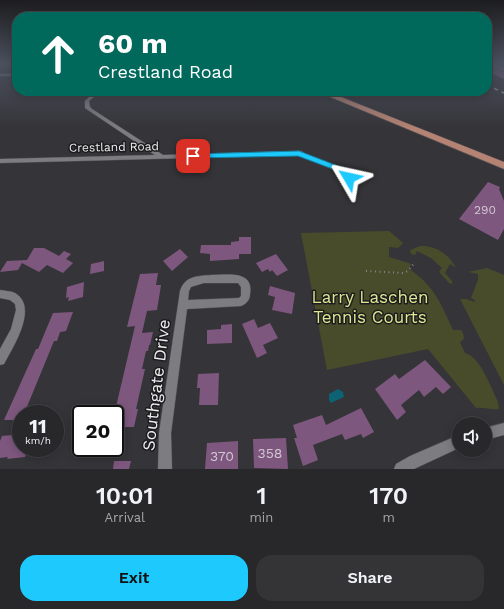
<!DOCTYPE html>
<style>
:root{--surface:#28272a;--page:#343336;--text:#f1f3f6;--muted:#a5a5a8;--line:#444447;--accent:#1dc9fd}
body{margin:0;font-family:"Work Sans",sans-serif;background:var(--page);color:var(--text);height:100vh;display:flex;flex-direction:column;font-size:15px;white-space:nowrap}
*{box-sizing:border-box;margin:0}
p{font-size:13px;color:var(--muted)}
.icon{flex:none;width:22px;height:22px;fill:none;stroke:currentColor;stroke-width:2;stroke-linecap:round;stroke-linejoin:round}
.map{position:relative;height:469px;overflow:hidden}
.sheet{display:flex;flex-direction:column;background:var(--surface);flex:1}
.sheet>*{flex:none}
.top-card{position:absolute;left:12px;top:12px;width:480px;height:84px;border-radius:16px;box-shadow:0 2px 10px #0003,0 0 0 1px var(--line);background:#00695c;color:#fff;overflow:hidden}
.tools{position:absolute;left:452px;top:417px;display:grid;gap:8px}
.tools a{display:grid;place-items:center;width:40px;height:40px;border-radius:50%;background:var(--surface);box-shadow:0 2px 10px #0003,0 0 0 1px var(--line);font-size:20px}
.speed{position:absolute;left:12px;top:405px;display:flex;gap:8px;font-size:20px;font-weight:700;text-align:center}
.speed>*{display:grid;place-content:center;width:52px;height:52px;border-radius:50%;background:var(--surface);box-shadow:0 2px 10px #0003,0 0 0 1px var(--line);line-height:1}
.speed small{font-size:10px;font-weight:400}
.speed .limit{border:2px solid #111;border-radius:6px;background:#fff;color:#111}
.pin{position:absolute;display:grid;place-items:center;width:34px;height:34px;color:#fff;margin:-17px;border-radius:8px;box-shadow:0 2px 6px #0006}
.me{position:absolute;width:44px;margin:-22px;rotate:306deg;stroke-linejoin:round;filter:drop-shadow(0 0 3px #0008)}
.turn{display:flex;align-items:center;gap:14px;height:84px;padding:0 20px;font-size:18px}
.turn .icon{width:52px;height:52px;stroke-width:2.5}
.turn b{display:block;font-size:28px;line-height:34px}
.eta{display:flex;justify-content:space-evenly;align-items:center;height:68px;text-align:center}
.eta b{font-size:24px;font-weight:600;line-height:28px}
.button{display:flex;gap:8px;margin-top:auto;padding:8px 20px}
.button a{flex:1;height:46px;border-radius:16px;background:var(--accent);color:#111;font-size:16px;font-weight:600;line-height:46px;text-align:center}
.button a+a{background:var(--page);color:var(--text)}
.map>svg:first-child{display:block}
.green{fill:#494c2a}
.water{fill:#0d6273}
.building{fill:#7e577f}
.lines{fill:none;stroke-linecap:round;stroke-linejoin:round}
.service-far1-casing{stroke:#535155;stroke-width:3.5}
.service-casing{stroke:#535155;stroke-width:4.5}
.minor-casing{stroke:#535155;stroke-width:1}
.primary-casing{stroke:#535155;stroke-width:1}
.path{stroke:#858487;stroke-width:2;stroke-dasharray:1 3.5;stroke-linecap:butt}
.service-far1{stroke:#7d7c80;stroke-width:3}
.service{stroke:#7d7c80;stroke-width:3.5}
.minor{fill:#7d7c80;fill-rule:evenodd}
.primary{fill:#b58373;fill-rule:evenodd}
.rail{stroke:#a6a5a9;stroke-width:1.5;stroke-dasharray:4 4;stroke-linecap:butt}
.route{fill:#1dc9fd;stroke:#1383a4}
.labels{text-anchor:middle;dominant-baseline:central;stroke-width:3;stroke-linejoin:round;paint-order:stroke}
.far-street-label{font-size:12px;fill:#edecef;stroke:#1c1c1e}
.number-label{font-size:12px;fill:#d1c7d3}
.near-number-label{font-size:14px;fill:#d1c7d3}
.near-park-label{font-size:17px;fill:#dee692;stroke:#1c1c1e}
.near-street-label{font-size:17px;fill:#edecef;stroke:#1c1c1e}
</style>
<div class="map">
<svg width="504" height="469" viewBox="0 0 504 469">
<rect width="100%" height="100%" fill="#353438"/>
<path class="green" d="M389 231 403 243 398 248 389 247V257L409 263 411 265 409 269C434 285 441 304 453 330H461L463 333 464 339 460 342 465 353C480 356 491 388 498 402L499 409C491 410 484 407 476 408L428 349 327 370 301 233Z
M420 246C435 245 449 254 456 268L450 264 445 273 452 281V284L449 283 439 272 442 268 431 258 417 251 415 255 411 254 410 250Z
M487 268 504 275V385L460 299H466L475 302V300L471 298 478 280V274L468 272Z"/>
<path class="water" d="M338 389 343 392 344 397 331 403 329 400V394Z"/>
<path class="building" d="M487 66 504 72V79L491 73 487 74Z
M488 182 500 187 499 189 504 201V229L498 240 459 219Z
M239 237H251V254H239V259L210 261V254L200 253 201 245H231V242L239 241Z
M34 248H44L59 256 64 251 71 254 66 259 73 263 63 273 47 265 39 272 22 263 18 270 0 272 7 261 27 260Z
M180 249 188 257 172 271 163 261Z
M276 254 288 270 277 276 272 270 270 272 268 269 262 272 256 263Z
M104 261V271L90 274 91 264Z
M158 273 156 285H161L157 310 147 311 142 333 153 332 150 345H149L148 351H146L142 369H145L136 409H138L134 427H122L118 448 115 447V411L135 326 127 327 140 274Z
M84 282 83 297 68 301 69 297 66 298 67 287Z
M270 286 295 293 292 314 272 310 275 297 268 295Z
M73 312 66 331 60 332 57 341H54L24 414H21V420H4L36 349H38L53 313Z
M254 319 258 328 270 323 278 338 263 345 267 353 257 358 242 324Z
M232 324V343L207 344V330L221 329V325Z
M425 360 451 387 443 394 436 387 424 397 419 390 401 405 406 412 397 420 375 389 395 374 399 379Z
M219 373 218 405H199L200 388H197L198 374Z
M361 408 374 432 363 438 361 434 345 440 342 434 313 445 318 460 303 466 294 438H297L293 425 322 415 326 425Z
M21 434V448H28L25 457 7 459 8 457 0 458V441L2 436Z
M286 438 288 469 254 468 253 439Z
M238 441V469H205L207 443Z
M114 461H131L129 469H113Z"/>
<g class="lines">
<g class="service-far1-casing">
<path id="service-far1" d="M299 153 340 169 343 172"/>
</g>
<g class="service-casing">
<path id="service" d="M342 171 354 183"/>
</g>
<g class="minor-casing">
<path id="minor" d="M487 63H490L504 68V71L487 64Z
M0 74H17V76H0Z
M96 91H101L89 101 90 107 92 109 163 155 301 151 304 153 301 155 0 163V159L155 155 85 108V101Z
M212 275C227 275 254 270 250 294 250 300 246 304 241 306L187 309 171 433 172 469H158L159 433 180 291C185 276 197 276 212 275ZM204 283H238L241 287V296L239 298 188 300 189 291 191 287Z
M0 290C5 291 11 291 15 293 39 307 13 347 4 364L0 365V349L11 329 16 310 15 304 10 300 0 298Z
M504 423V435L485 440V428Z
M459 435V448L414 469H394L396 464 410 456Z"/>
</g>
<g class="primary-casing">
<path id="primary" d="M316 91H326L504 162V169Z"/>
</g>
<path class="path" d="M366 271 402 273 408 271 415 262"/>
<use href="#service-far1" class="service-far1"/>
<use href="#service" class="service"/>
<use href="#minor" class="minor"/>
<use href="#primary" class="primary"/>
<path class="rail" d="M487 85 504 93"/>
</g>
<linearGradient id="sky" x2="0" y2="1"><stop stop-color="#1d1d1f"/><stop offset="0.49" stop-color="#4b505e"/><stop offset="1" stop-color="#4b505e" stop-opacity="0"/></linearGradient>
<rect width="504" height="129" fill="url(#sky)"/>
<path class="route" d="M299 151 343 168 353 178 349 180 338 171 298 156 193 158 189 156 193 154Z"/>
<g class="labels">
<g class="far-street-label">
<text transform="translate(114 147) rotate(-1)">Crestland Road</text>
</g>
<g class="number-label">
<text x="485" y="210">290</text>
</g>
<g class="near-number-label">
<text x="270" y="453">358</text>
<text x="222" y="456">370</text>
</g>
<g class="near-park-label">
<text x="370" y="297">Larry Laschen<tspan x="370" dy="20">Tennis Courts</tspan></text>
</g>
<g class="near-street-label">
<text transform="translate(156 385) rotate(-83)">Southgate Drive</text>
</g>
</g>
</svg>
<div class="tools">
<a><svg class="icon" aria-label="sound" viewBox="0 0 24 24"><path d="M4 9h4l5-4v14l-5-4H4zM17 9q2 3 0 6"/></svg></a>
</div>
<div class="speed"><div>11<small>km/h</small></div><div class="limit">20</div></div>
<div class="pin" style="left:193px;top:156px;background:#d93025"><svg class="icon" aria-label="arrive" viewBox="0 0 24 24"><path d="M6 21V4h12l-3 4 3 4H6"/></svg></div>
<svg class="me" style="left:349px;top:178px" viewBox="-20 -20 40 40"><path d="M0-17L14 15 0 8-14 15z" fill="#1dc9fd" stroke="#fff" stroke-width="4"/></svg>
<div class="top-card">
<div class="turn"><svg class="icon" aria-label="ahead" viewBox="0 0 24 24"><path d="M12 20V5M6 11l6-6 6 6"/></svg><div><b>60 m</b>Crestland Road</div></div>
</div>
</div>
<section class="sheet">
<div class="eta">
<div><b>10:01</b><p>Arrival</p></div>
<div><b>1</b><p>min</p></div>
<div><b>170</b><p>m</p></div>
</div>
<div class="button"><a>Exit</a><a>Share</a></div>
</section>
